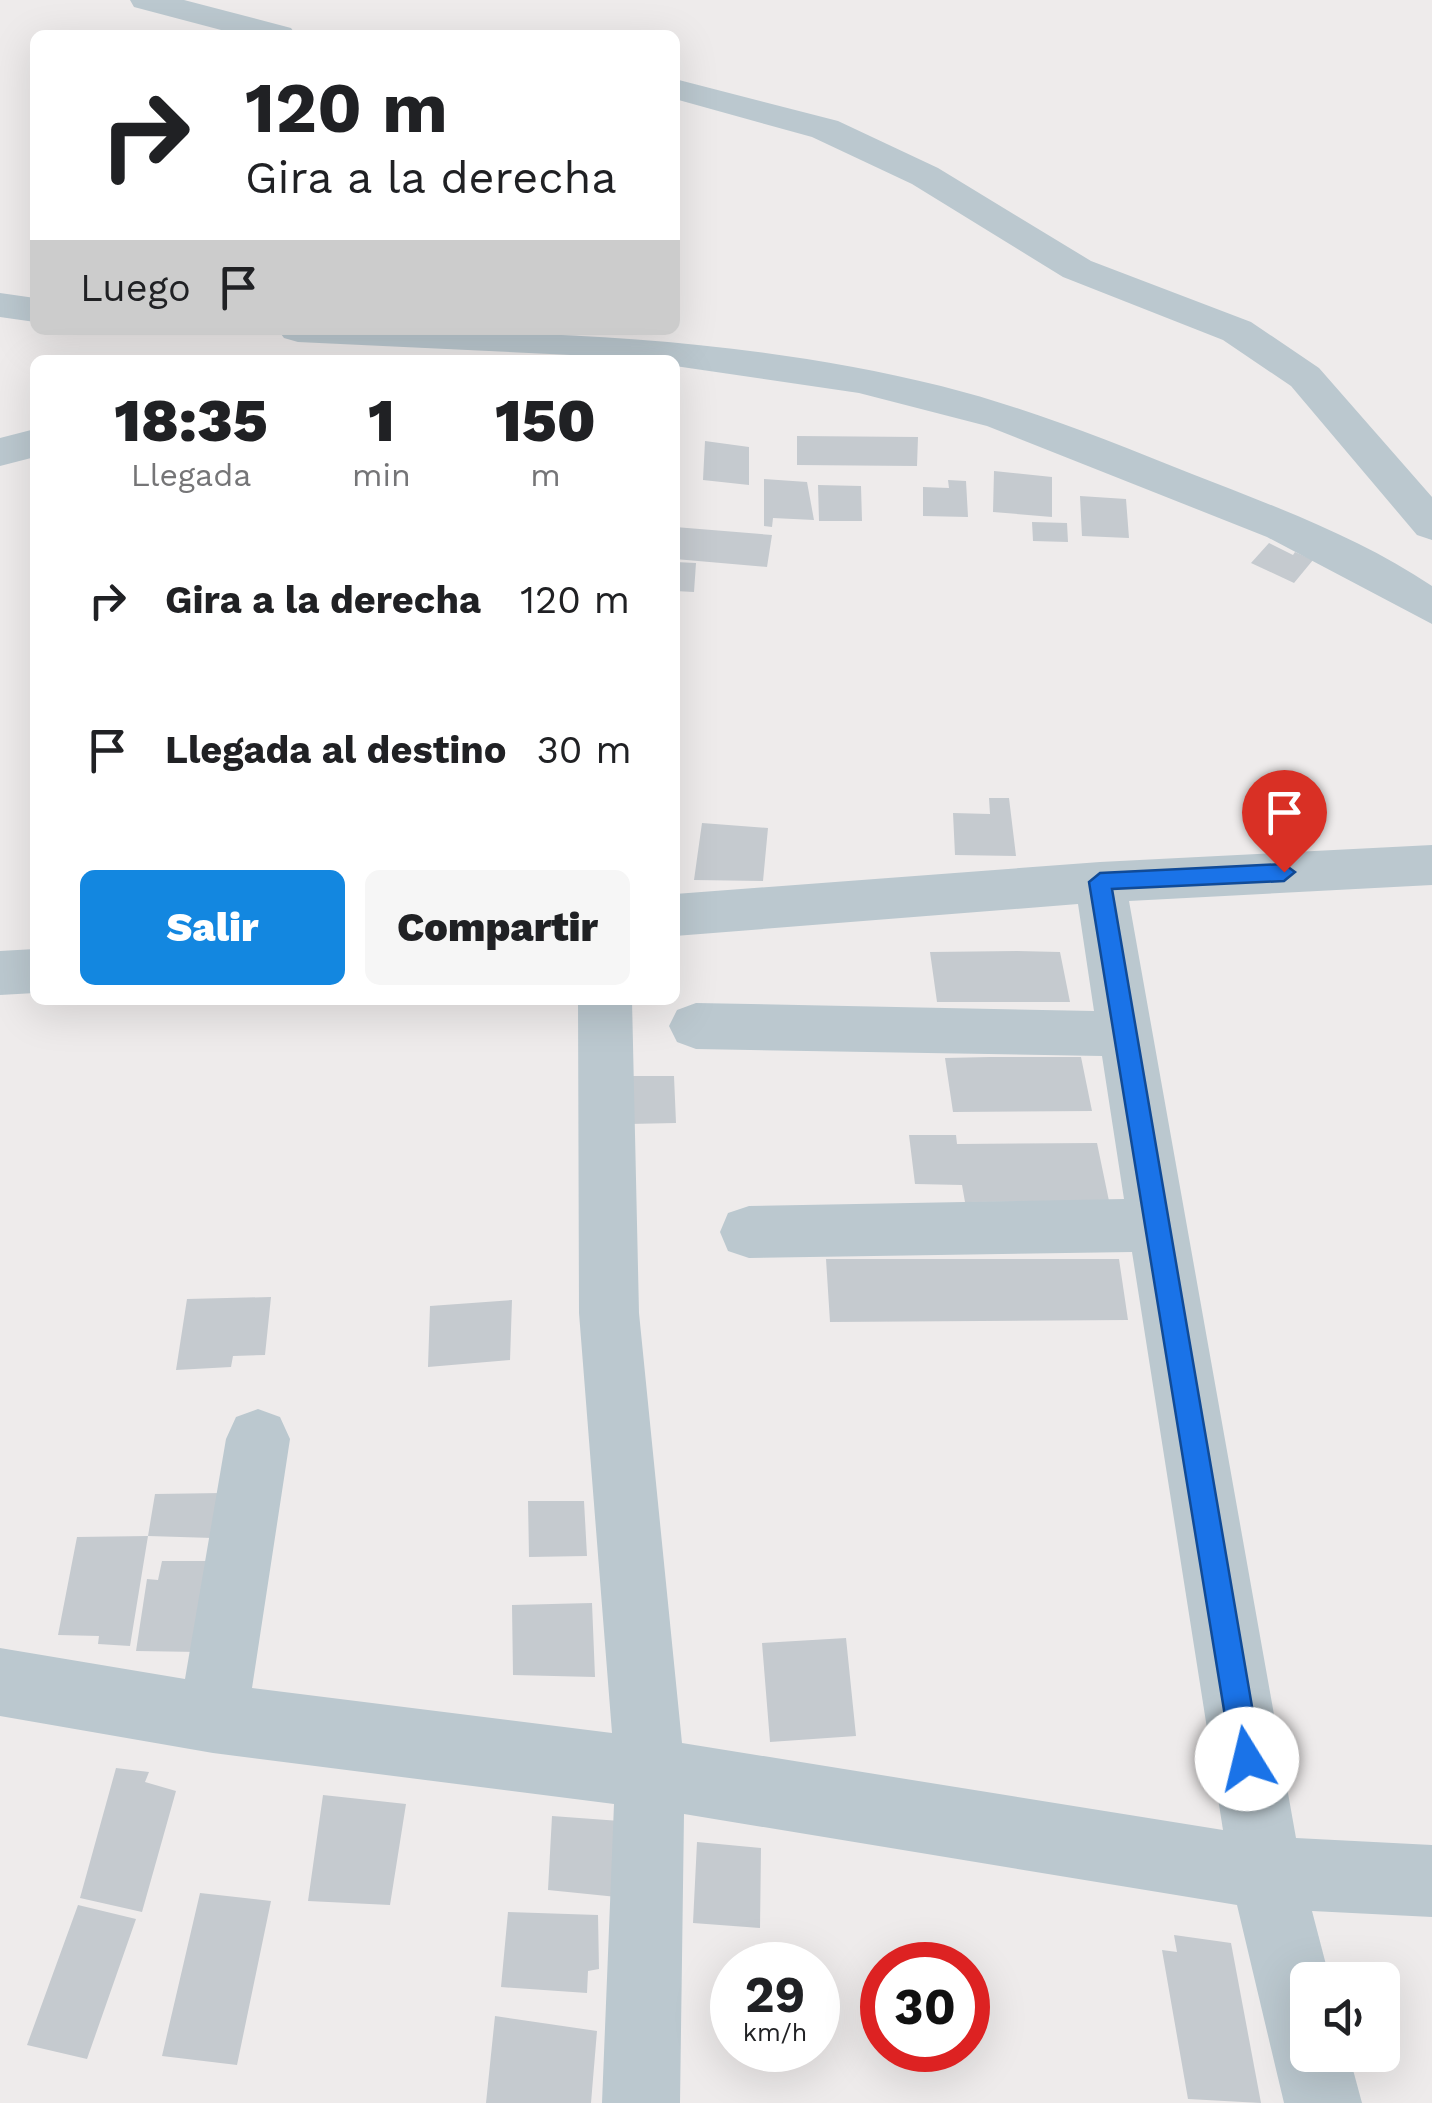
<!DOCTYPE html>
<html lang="es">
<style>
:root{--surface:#fff;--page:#f6f6f6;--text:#202124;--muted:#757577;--accent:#1387e0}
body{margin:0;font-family:"Work Sans",sans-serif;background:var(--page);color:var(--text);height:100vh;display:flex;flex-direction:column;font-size:38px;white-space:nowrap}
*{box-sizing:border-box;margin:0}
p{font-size:32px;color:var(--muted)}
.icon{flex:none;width:55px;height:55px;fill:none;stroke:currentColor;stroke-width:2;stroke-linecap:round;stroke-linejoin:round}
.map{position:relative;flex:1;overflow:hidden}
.sheet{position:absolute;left:30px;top:355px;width:650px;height:650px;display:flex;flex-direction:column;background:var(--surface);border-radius:15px;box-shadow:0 10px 40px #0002}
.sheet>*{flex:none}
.hud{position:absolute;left:30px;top:30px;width:650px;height:305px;border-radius:15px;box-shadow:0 10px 40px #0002;background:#fff;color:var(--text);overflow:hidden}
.tools{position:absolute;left:1290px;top:1962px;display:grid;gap:20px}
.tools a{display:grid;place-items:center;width:110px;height:110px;border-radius:15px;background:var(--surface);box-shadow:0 10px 40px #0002;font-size:50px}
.speed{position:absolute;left:710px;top:1942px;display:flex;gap:20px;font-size:50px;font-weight:700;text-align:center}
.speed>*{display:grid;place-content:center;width:130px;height:130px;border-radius:50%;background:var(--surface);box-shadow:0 10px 40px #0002;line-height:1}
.speed small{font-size:25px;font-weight:400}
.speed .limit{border:15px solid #d22;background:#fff;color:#111}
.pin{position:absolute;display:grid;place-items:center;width:85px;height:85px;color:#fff;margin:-102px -42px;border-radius:50% 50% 50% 0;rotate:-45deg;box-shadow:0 0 10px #0007}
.pin .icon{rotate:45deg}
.me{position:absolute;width:110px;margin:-55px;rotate:351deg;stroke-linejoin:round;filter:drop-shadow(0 0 8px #0008)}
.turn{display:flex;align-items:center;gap:35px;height:210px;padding:0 50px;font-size:45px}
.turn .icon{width:130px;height:130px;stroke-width:2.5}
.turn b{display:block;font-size:70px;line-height:85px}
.then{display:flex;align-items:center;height:95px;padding:0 50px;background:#0003;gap:20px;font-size:38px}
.eta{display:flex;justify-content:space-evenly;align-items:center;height:170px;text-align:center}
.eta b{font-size:60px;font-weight:800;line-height:70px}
.primary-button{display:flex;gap:20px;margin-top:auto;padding:20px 50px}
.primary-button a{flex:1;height:115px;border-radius:15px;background:var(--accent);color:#fff;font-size:40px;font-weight:800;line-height:115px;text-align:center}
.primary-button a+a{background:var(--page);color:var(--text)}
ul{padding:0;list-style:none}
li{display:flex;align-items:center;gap:30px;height:150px;padding:0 50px}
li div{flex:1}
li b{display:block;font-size:38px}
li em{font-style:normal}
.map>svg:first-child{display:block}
.building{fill:#c5cacf}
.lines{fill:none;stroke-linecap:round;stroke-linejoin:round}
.minor{fill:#bbc8cf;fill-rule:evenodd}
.route{fill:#1a73e8;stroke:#114b97;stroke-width:2.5}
</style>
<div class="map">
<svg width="1432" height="2103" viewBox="0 0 1432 2103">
<rect width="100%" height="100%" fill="#eeebeb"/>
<path class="building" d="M797 436 918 437 917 466 797 465Z
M705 441 749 447V485L703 480Z
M994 471 1052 477V517L993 512Z
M764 479 807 482 814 520 773 518 772 527 764 526Z
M948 480 966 481 968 517 923 516V487L949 488Z
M818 485 861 486 862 521H819Z
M1080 496 1126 499 1129 538 1082 536Z
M1032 522 1067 523 1068 542 1033 541Z
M675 527 772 535 767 567 675 559Z
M1269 543 1293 555 1295 552 1313 560 1294 583 1251 563Z
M675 562 696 563 694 592 675 591Z
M989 798H1009L1016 856 955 855 953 813 990 814Z
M702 823 768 828 763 881 694 880Z
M1017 951 1060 952 1070 1002H937L930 952Z
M990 1057H1081L1092 1111 953 1112 945 1058Z
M628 1076H674L676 1123 629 1124Z
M909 1135H956L957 1144 1097 1143 1109 1201 965 1202 962 1185 915 1184Z
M826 1259H1119L1128 1320 830 1322Z
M271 1297 265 1355 233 1356 231 1367 176 1370 187 1299Z
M512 1300 510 1360 428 1367 430 1306Z
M222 1493 213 1538 148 1536 155 1494Z
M528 1501H584L587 1556 529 1557Z
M148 1536 130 1646 98 1644 99 1636 58 1635 77 1537Z
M162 1561H209L200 1652 136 1651 147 1579 158 1580Z
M592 1603 595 1677 513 1675 512 1605Z
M846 1638 856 1736 770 1742 762 1643Z
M116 1768 149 1772 145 1782 176 1791 142 1912 80 1898Z
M323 1795 406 1804 390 1905 308 1901Z
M552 1816 620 1821 617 1897 548 1890Z
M697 1842 761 1848 760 1928 693 1923Z
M200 1893 271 1901 237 2065 162 2056Z
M78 1905 136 1919 87 2059 27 2045Z
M508 1912 598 1915 599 1969 588 1971 587 1993 501 1987Z
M1174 1935 1231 1943 1261 2103 1188 2099 1162 1950 1177 1952Z
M495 2016 597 2031 591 2103H486Z"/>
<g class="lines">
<path class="minor" d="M130 0H184L291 28 296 35H240L134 7Z
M675 79 838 121 938 168 1091 261 1251 322 1319 368 1432 497V540L1417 535 1291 386 1223 340 1063 277 912 184 812 137 675 99Z
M0 293 35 298V322L0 317Z
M278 330C501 330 723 332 941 386 1028 408 1109 441 1192 474 1274 506 1359 537 1432 586V624L1267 537 987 426 859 393 675 366V360L298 342 284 338Z
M35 429V457L0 466V438Z
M1432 845V885L1129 901 1296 1838 1432 1845V1917L1312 1911 1330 1980H1308V2055H1349L1362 2103H1284L1237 1905 684 1814 680 2103H602L614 1804 213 1753 0 1716V1648L185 1679 226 1439 236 1417 258 1409 280 1417 290 1439 252 1688 612 1733 579 1313 578 1000H632L639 1313 682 1743 1223 1830 1132 1252 749 1258 728 1251 720 1232 728 1213 749 1206 1124 1199 1102 1056 696 1049 677 1042 669 1026 677 1010 696 1003 1094 1011 1078 904 675 936V894L1100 862Z
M35 949V993L0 995V951Z"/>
</g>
<path class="route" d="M1284 864 1295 872 1284 881 1112 889 1261 1759 1257 1769 1247 1773 1237 1769 1232 1759 1089 882 1100 873Z"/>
</svg>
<div class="tools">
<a><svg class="icon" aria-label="sound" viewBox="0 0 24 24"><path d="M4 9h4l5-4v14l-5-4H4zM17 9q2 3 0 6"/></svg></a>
</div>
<div class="speed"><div>29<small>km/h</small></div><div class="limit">30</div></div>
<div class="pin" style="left:1284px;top:872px;background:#d93025"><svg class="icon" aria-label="arrive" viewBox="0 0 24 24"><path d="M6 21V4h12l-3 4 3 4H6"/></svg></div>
<svg class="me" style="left:1247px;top:1759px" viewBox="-20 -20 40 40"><circle r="19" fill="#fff"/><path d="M0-13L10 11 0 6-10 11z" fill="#1a73e8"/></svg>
<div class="hud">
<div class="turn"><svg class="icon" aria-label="right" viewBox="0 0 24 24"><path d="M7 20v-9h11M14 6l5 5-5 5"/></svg><div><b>120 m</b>Gira a la derecha</div></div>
<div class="then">Luego<svg class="icon" aria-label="arrive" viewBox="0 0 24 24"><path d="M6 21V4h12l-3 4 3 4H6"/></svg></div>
</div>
<section class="sheet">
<div class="eta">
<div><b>18:35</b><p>Llegada</p></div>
<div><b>1</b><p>min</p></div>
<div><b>150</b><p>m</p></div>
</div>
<ul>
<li><svg class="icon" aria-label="right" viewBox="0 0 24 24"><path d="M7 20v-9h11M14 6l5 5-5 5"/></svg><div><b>Gira a la derecha</b></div><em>120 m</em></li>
<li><svg class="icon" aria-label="arrive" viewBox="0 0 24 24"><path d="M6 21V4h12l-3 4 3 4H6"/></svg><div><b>Llegada al destino</b></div><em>30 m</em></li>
</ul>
<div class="primary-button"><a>Salir</a><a>Compartir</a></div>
</section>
</div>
